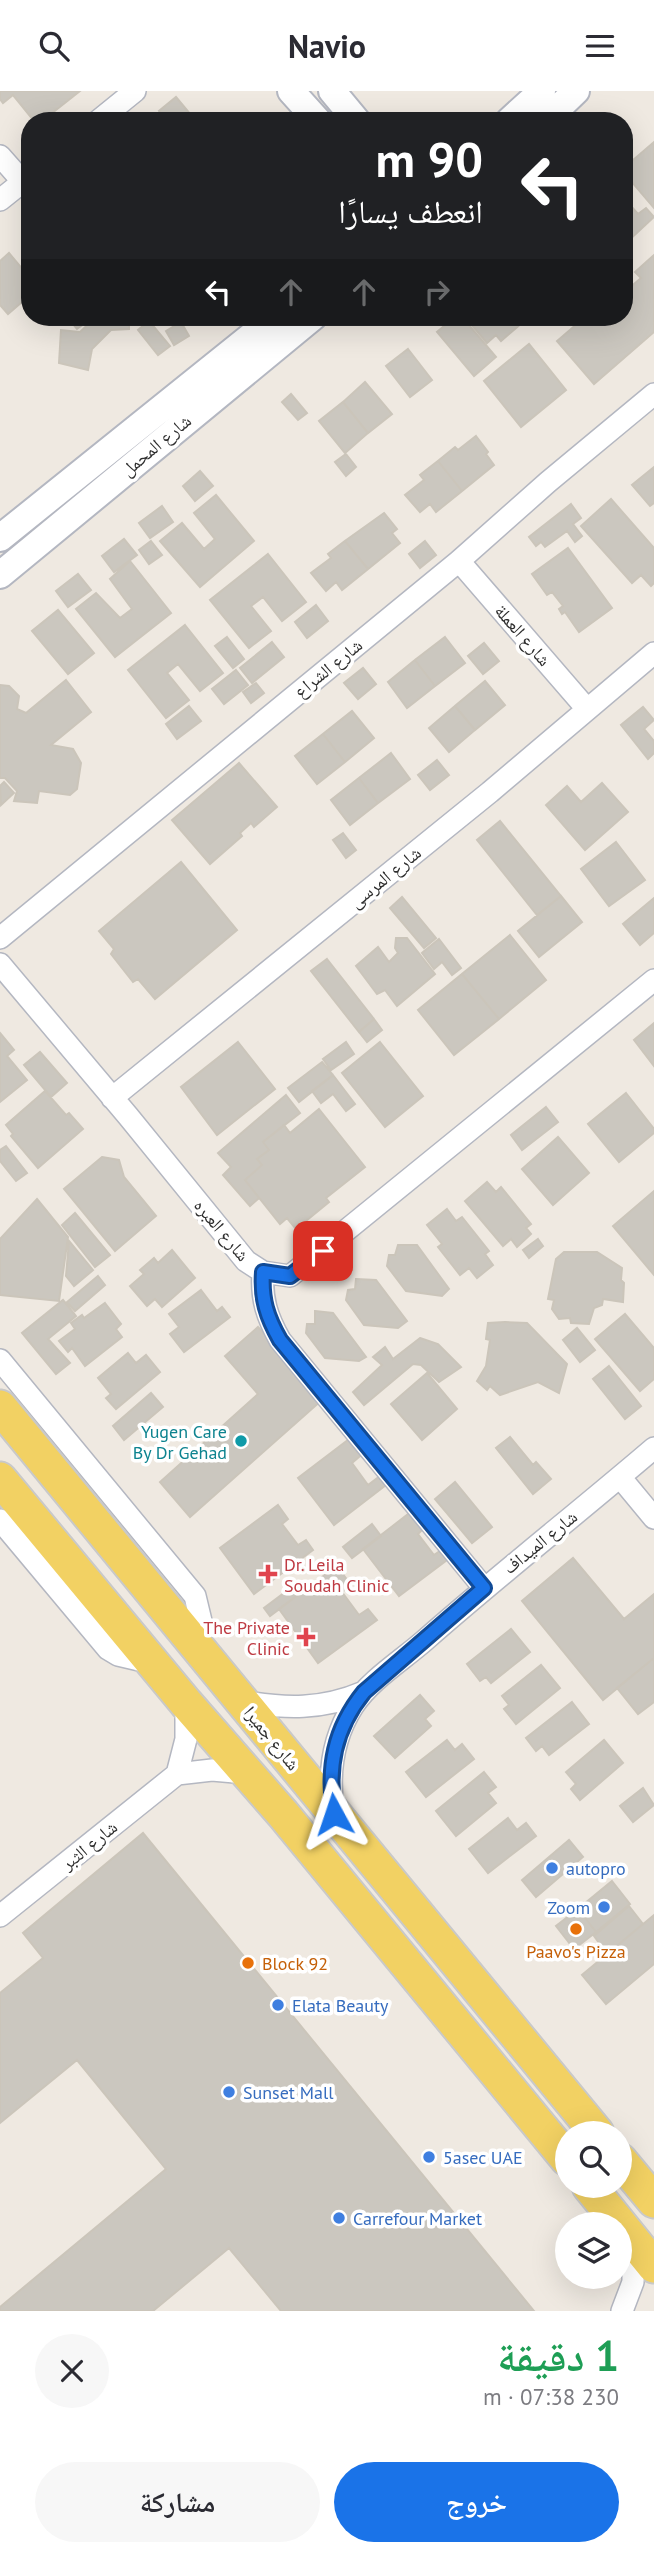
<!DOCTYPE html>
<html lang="ar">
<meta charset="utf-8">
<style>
:root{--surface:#fff;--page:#f7f7f7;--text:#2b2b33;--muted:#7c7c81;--accent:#1a73e8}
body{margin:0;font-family:"PT Sans","Noto Naskh Arabic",sans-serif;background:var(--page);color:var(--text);direction:rtl;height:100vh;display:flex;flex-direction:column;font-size:26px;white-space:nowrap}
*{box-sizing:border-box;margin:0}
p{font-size:23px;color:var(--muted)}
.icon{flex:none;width:38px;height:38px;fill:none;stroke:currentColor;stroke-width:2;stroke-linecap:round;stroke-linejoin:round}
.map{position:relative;height:2220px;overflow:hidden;direction:ltr}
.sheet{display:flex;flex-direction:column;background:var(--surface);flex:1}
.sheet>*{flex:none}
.guide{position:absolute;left:21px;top:21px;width:612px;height:214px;border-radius:28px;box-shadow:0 7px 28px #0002;direction:rtl;background:#202124;color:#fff;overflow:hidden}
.buttons{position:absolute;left:555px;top:2030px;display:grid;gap:14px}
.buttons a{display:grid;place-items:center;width:77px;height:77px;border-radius:50%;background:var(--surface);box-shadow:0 7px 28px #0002;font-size:35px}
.pin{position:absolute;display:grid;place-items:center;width:60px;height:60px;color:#fff;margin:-30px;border-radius:14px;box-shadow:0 4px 10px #0006}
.me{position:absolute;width:77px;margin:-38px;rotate:355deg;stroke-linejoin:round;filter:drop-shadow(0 0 5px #0008)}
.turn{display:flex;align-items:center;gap:24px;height:147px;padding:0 35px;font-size:32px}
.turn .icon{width:91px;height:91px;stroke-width:2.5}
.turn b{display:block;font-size:49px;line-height:60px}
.lanes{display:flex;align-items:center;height:66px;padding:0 35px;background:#0003;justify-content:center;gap:35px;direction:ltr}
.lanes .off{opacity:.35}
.round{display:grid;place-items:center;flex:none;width:74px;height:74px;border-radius:37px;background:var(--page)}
.overview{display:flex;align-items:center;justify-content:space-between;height:119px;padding:0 35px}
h1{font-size:42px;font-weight:600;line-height:52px;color:#1e9e55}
.button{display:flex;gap:14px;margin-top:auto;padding:14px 35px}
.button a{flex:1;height:80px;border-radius:42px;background:var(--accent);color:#fff;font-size:28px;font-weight:600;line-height:80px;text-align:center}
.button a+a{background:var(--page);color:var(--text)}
header{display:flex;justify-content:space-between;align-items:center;height:91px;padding:0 35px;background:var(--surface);font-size:32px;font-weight:600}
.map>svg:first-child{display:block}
.building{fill:#cbc7bf;stroke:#cbc5ba;stroke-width:2}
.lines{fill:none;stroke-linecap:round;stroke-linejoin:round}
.minor-casing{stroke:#b4b7c1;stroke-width:24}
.tertiary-casing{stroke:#b4b7c1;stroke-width:30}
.primary-casing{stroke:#c9c9c9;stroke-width:37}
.minor{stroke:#fff;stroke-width:21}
.tertiary{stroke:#fff;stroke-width:26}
.primary{stroke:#f2d163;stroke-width:33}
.route-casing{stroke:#114b97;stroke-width:18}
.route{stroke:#1a73e8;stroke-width:12}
.culture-dot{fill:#0f9aa8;stroke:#fff;stroke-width:2.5}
.health-dot{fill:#e0444e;stroke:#fff;stroke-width:2.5}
.shop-dot{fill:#3f7fe0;stroke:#fff;stroke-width:2.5}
.food-dot{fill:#e8710a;stroke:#fff;stroke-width:2.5}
.labels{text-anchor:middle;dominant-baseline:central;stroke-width:7;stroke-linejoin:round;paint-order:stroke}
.street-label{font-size:18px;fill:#2e2e2e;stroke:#fff}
.culture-label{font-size:18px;fill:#0d838f;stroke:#fff;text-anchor:end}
.health-label{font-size:18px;fill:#be3a42;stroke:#fff;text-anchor:start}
.shop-label{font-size:18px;fill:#366cbe;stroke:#fff;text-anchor:start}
.food-label{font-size:18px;fill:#c56008;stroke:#fff}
</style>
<header><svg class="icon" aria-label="menu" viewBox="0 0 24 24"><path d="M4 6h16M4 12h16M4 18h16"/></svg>Navio<svg class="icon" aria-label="search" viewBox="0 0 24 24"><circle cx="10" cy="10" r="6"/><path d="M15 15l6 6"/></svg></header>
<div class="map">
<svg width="654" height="2220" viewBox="0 0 654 2220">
<rect width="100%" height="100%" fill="#efe9e1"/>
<path class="building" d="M0 0H80L42 30H34L13 4 3 12 0 8Z
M176 6 196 30H167L159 20Z
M654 51V117L625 83V76Z
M630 114 638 123 646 117 654 126 625 153V119Z
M9 162 30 187V204L8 223 0 214V170Z
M654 164V241L594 293 557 250 585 226 589 232 596 226H625V209L631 203 627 199 641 187 635 181Z
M67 226H93L77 238Z
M96 226H129V238L111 239 92 258 88 279 59 272 61 239 80 241Z
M455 226H462L496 266 474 285 437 241Z
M465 226H529L501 250 496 244 487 252Z
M149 230 170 255 158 264 138 239Z
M181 231 189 245 174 254 166 240Z
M529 253 566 299 521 336 484 290Z
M408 258 432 289 410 306 386 275Z
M365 291 392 323 368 342 343 311Z
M291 303 307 322 298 329 282 311Z
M343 311 368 342 345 362 319 330Z
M476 345 488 361 486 363 494 374 462 400 438 370 455 356 458 359Z
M346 363 356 376 346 385 335 371Z
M438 370 462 400 436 421 430 413 420 421 405 404 424 389 420 384Z
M654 376V412L650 415 632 394Z
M200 380 213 395 195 410 183 395Z
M216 404 254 450 200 496 160 450 182 432 204 458 215 448 194 422Z
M611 408 654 457V492L651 495 641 484 632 492 581 435Z
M571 413 581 427 573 433 582 445 575 451 567 440 545 456 541 451 536 455 529 446Z
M162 415 173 431 150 447 139 432Z
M384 422 397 438 392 442 400 452 368 478 345 450Z
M124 448 137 464 114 481 102 465Z
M151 450 162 464 149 473 139 459Z
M345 450 368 478 342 499 336 491 326 500 311 482 331 467 328 463Z
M425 450 436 464 420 477 409 463Z
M568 457 612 517 579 541 565 521 562 523 559 518 563 515 552 501 547 504 532 483Z
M268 463 306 511 282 530 263 506 251 515 271 540 249 557 210 509Z
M130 470 171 522 115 566 76 518 96 502 120 527 132 518 110 488Z
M78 483 91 499 68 516 56 500Z
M316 514 328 530 307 547 295 531Z
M58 519 94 562 68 583 32 540Z
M185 534 223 582 200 600 178 573 167 582 189 609 166 627 128 579Z
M227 546 244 568 233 577 215 555Z
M445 546 465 572 435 595 415 569Z
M272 551 284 566 252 592 240 577Z
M484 552 499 570 483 583 468 565Z
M415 569 435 595 407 617 388 591Z
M363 577 376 593 358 608 344 592Z
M236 579 248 594 224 613 212 598Z
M66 589 91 621 51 654 73 658 81 672 77 698 70 704 39 700 37 712 14 710 17 700 5 687H0V594L9 595 19 605 17 618 26 622Z
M485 590 505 614 475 639 455 615Z
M256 592 264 602 251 612 243 601Z
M189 615 201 630 177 648 166 633Z
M455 615 475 639 449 661 429 637Z
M643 616 654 629 644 638 654 650V662L648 668 621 634Z
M352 620 374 647 345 671 323 643Z
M323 643 345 671 317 693 295 665Z
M391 662 410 688 378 712 359 687Z
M437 669 449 684 430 699 418 684Z
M239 672 277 716 254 736 251 732 240 742 242 745 210 773 172 729Z
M359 687 378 712 350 734 331 709Z
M4 691 14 702 1 714 0 695Z
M602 692 628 721 585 759 546 714 567 695 581 711Z
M500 730 561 805 537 824 477 749Z
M343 742 356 759 346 767 333 749Z
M616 751 645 789 609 815 581 778Z
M181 771 237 839 155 908 138 888 133 891 111 863 114 858 99 840Z
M561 805 582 831 539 866 518 840Z
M402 806 436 847 424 857 390 817Z
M654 807V842L640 854 623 833Z
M510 844 546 889 499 928 462 883Z
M396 847H407L435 883 397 915 385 899 377 903 356 875 378 856 389 871 398 862 395 857Z
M439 848 461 877 452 884 442 871 434 878 422 862Z
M327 868 374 928 359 941 311 880Z
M462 883 499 928 454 964 418 919Z
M374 928 382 939 367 951 359 941Z
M654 932V975L634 949Z
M0 942 14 959 7 965 27 989 0 1011Z
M238 951 275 998 217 1044 181 996Z
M346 951 354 963 331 979 323 968Z
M380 951 423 1005 385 1036 342 982Z
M40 961 67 992 51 1006 24 974Z
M322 971 333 984 299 1011 288 997Z
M333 984 355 1013 346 1020 333 1003 321 1012 312 1000Z
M45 1000 66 1024 69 1022 83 1038 38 1077 11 1045 13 1043 6 1034Z
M626 1002 654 1038V1042L619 1071 588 1033Z
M286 1004 300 1022 263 1051 269 1059 257 1068 262 1074 245 1089 259 1107 250 1115 223 1084 231 1076 218 1062Z
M546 1016 558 1031 522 1059 511 1044Z
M319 1018 365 1076 326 1107 329 1111 296 1138 287 1127 280 1133 245 1089 262 1074 257 1068 269 1059 263 1051 284 1034 290 1042Z
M558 1046 589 1082 553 1114 522 1078Z
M6 1055 27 1082 16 1090 0 1070V1059Z
M102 1066 119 1069 124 1086 156 1125 115 1160 64 1098Z
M487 1091 496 1101 501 1096 531 1133 526 1137 531 1143 517 1156 511 1148 503 1155 465 1110Z
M654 1100V1184L613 1135Z
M37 1108 68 1146 59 1210 0 1204V1148Z
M447 1118 456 1130 462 1126 489 1160 485 1163 493 1174 477 1187 469 1177 460 1184 438 1156 442 1153 427 1134Z
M75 1122 110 1164 95 1176 62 1134Z
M538 1148 543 1155 529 1167 523 1159Z
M69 1150 93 1179 74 1195 66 1185Z
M398 1154H417L449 1198 442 1205 406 1200 387 1175 389 1164H395Z
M172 1159 195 1187 162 1216 155 1208 147 1215 130 1195 144 1183 140 1179 154 1167 158 1172Z
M564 1161H597L622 1177 621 1189 624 1192 623 1211 603 1208 602 1214 594 1217 589 1233 571 1232 570 1227 559 1228 552 1218 554 1209 548 1208 556 1168Z
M98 1185 105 1194 75 1220 67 1211Z
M356 1188 376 1189 407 1230 398 1237 364 1234 346 1209 348 1199 355 1198Z
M201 1199 217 1220 222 1216 230 1226 184 1261 170 1243 179 1236 169 1223Z
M63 1209 76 1225 48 1248 70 1272 56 1283 22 1242Z
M105 1212 121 1233 116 1238 122 1246 85 1275 72 1257 68 1261 59 1250 75 1238 71 1232 82 1224 84 1227Z
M315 1220 333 1222 366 1266 359 1270 325 1267 306 1242 307 1233H315Z
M625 1223 654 1257V1288L640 1300 595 1248Z
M505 1231 527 1232 567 1273 559 1302 538 1291 500 1304 490 1295 487 1299 477 1290 486 1275 490 1249 486 1248 488 1232Z
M258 1236 322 1309 190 1426 160 1391 258 1303 225 1265Z
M577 1237 595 1259 580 1271 563 1249Z
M420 1247 438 1253 461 1276 439 1291 421 1274 413 1273 364 1314 353 1301 382 1274 373 1266 385 1256 393 1268Z
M128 1262 136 1272 146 1264 160 1281 116 1318 106 1307 111 1303 98 1287Z
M609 1275 641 1315 625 1328 593 1288Z
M427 1282 457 1318 422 1349 391 1313Z
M151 1302 163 1316 124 1349 113 1335Z
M510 1346 533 1374 536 1371 551 1388 533 1403 496 1357Z
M348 1349 360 1365 352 1372 368 1394 380 1385 386 1394 334 1434 298 1387Z
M455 1391 492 1436 472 1452 435 1408Z
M278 1414 288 1428 282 1433 298 1454 306 1449 313 1459 254 1503 220 1457Z
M412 1420 424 1437 418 1443 434 1464 444 1457 451 1466 399 1505 363 1458Z
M372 1433 381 1445 352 1467 343 1456Z
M573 1467 624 1528 654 1503V1567L603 1609 522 1510Z
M337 1475 351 1494 342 1501 359 1524 368 1518 377 1529 318 1572 279 1518Z
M292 1496 298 1504 270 1525 264 1517Z
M511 1538 530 1561 491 1592 486 1586 480 1590 467 1573Z
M654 1567V1611L638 1623 617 1597Z
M541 1574 560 1597 516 1633 504 1618 509 1614 502 1605Z
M420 1604 434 1620 425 1628 431 1635 395 1667 374 1645Z
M572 1611 589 1633 549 1664 542 1655 536 1660 526 1647Z
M447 1649 455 1659 462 1653 474 1668 426 1706 406 1681Z
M604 1649 623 1672 580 1709 571 1698 576 1693 566 1681Z
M484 1681 496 1696 488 1702 496 1712 456 1745 436 1720Z
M643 1697 654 1714 633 1731 620 1715Z
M508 1727 517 1739 526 1732 536 1745 488 1782 469 1758Z
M143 1742 534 2220H281L229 2157 153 2220H0V2216L166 2078 77 1969 0 2032V1902L43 1867 23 1842Z
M569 1749 583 1766 536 1806 522 1789Z
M612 1790 630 1813 596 1841 578 1818Z
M629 1815 643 1833 607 1863 594 1845Z
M578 1818 596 1841 574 1858 556 1835Z
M654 1824V1873L606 1913 582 1884Z"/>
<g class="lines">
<g class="minor-casing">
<path id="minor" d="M98 30 135 0
M0 65 23 91
M0 109 30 85
M459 470 587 618
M0 847 459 470 548 391 654 303
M0 873 128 1025 246 1170 263 1181 290 1185 654 889
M112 1007 490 701 654 562
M263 1181C261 1208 267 1226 280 1249L484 1497
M0 1269 195 1505 201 1530 197 1555
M620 1386 654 1427
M0 1429 108 1558 118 1564 152 1572
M241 1610C285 1618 322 1619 364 1601
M177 1683 186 1648V1612
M333 1718C328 1681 333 1646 353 1615 370 1589 401 1570 424 1550 499 1484 578 1422 654 1357
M0 1825 177 1683 212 1679 246 1682
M622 2220 633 2191V2152"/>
</g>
<g class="tertiary-casing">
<path id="tertiary" d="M291 0 318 30
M332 0 357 30
M509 30 542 0
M545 30 576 0
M0 447 275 226
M0 484 313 226"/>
</g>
<g class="primary-casing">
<path id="primary" d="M0 1316 597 2042
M0 1388 186 1612 283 1723 567 2068
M620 2069 654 2110
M589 2095 654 2175"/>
</g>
<use href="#minor" class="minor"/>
<use href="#tertiary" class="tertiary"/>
<use href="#primary" class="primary"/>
</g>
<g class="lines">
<g class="route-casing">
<path id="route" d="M323 1160 290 1185 263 1181C261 1208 267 1226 280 1249L484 1497 364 1601C334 1638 327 1677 334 1723"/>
</g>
<use href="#route" class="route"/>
</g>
<circle class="culture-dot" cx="241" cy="1350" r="7"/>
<g class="health-dot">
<path d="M264.5 1472.5h7v7h7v7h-7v7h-7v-7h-7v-7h7z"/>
<path d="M302.5 1535.5h7v7h7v7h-7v7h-7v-7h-7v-7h7z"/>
</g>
<g class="shop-dot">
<circle cx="552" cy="1777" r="7"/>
<circle cx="604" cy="1816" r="7"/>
<circle cx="278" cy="1914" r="7"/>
<circle cx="229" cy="2001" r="7"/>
<circle cx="429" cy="2066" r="7"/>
<circle cx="339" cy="2127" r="7"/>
</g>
<g class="food-dot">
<circle cx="576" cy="1838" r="7"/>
<circle cx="248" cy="1872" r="7"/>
</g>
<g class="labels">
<g class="street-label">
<text transform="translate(156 354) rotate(-40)">شارع المحمل</text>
<text transform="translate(523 544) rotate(49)">شارع العملة</text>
<text transform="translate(328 577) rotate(-39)">شارع الشراع</text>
<text transform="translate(385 786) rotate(-39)">شارع المرسى</text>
<text transform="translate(222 1139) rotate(50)">شارع العبره</text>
<text transform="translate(540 1451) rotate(-39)">شارع الميداف</text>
<text transform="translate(272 1647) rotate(51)">شارع جميرا</text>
<text transform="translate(89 1754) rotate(-39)">شارع الثبر</text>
</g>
<g class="culture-label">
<text x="227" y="1340">Yugen Care<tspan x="227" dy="21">By Dr Gehad</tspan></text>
</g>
<g class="health-label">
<text x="284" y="1473">Dr. Leila<tspan x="284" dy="21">Soudah Clinic</tspan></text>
<text x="290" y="1536" text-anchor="end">The Private<tspan x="290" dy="21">Clinic</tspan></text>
</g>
<g class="shop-label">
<text x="566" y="1777">autopro</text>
<text x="590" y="1816" text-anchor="end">Zoom</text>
<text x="292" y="1914">Elata Beauty</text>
<text x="243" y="2001">Sunset Mall</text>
<text x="443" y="2066">5asec UAE</text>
<text x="353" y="2127">Carrefour Market</text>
</g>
<g class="food-label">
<text x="576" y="1860">Paavo's Pizza</text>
<text x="262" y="1872" text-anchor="start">Block 92</text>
</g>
</g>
</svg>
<div class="buttons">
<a><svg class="icon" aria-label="search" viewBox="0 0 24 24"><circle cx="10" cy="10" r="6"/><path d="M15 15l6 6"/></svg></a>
<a><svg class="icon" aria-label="layers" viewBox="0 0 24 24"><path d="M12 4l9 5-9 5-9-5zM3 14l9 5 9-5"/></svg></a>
</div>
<div class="pin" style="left:323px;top:1160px;background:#d93025"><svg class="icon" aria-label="arrive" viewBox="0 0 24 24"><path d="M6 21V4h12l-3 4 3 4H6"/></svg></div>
<svg class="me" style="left:334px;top:1723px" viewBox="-20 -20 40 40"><path d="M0-17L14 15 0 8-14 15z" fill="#1a73e8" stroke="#fff" stroke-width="4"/></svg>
<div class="guide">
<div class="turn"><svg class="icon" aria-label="left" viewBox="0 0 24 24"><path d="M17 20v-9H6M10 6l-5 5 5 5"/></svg><div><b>90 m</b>انعطف يسارًا</div></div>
<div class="lanes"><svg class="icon" aria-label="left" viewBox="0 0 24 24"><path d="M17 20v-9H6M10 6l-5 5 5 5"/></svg><svg class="icon off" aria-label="ahead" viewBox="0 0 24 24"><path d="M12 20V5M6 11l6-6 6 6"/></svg><svg class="icon off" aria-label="ahead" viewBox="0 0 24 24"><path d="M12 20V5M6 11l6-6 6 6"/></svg><svg class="icon off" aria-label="right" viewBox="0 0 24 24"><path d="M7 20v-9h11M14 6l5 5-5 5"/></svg></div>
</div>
</div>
<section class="sheet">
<div class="overview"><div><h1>1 دقيقة</h1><p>230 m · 07:38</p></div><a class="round"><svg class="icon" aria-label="close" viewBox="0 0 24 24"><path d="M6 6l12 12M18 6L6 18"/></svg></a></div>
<div class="button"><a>خروج</a><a>مشاركة</a></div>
</section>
